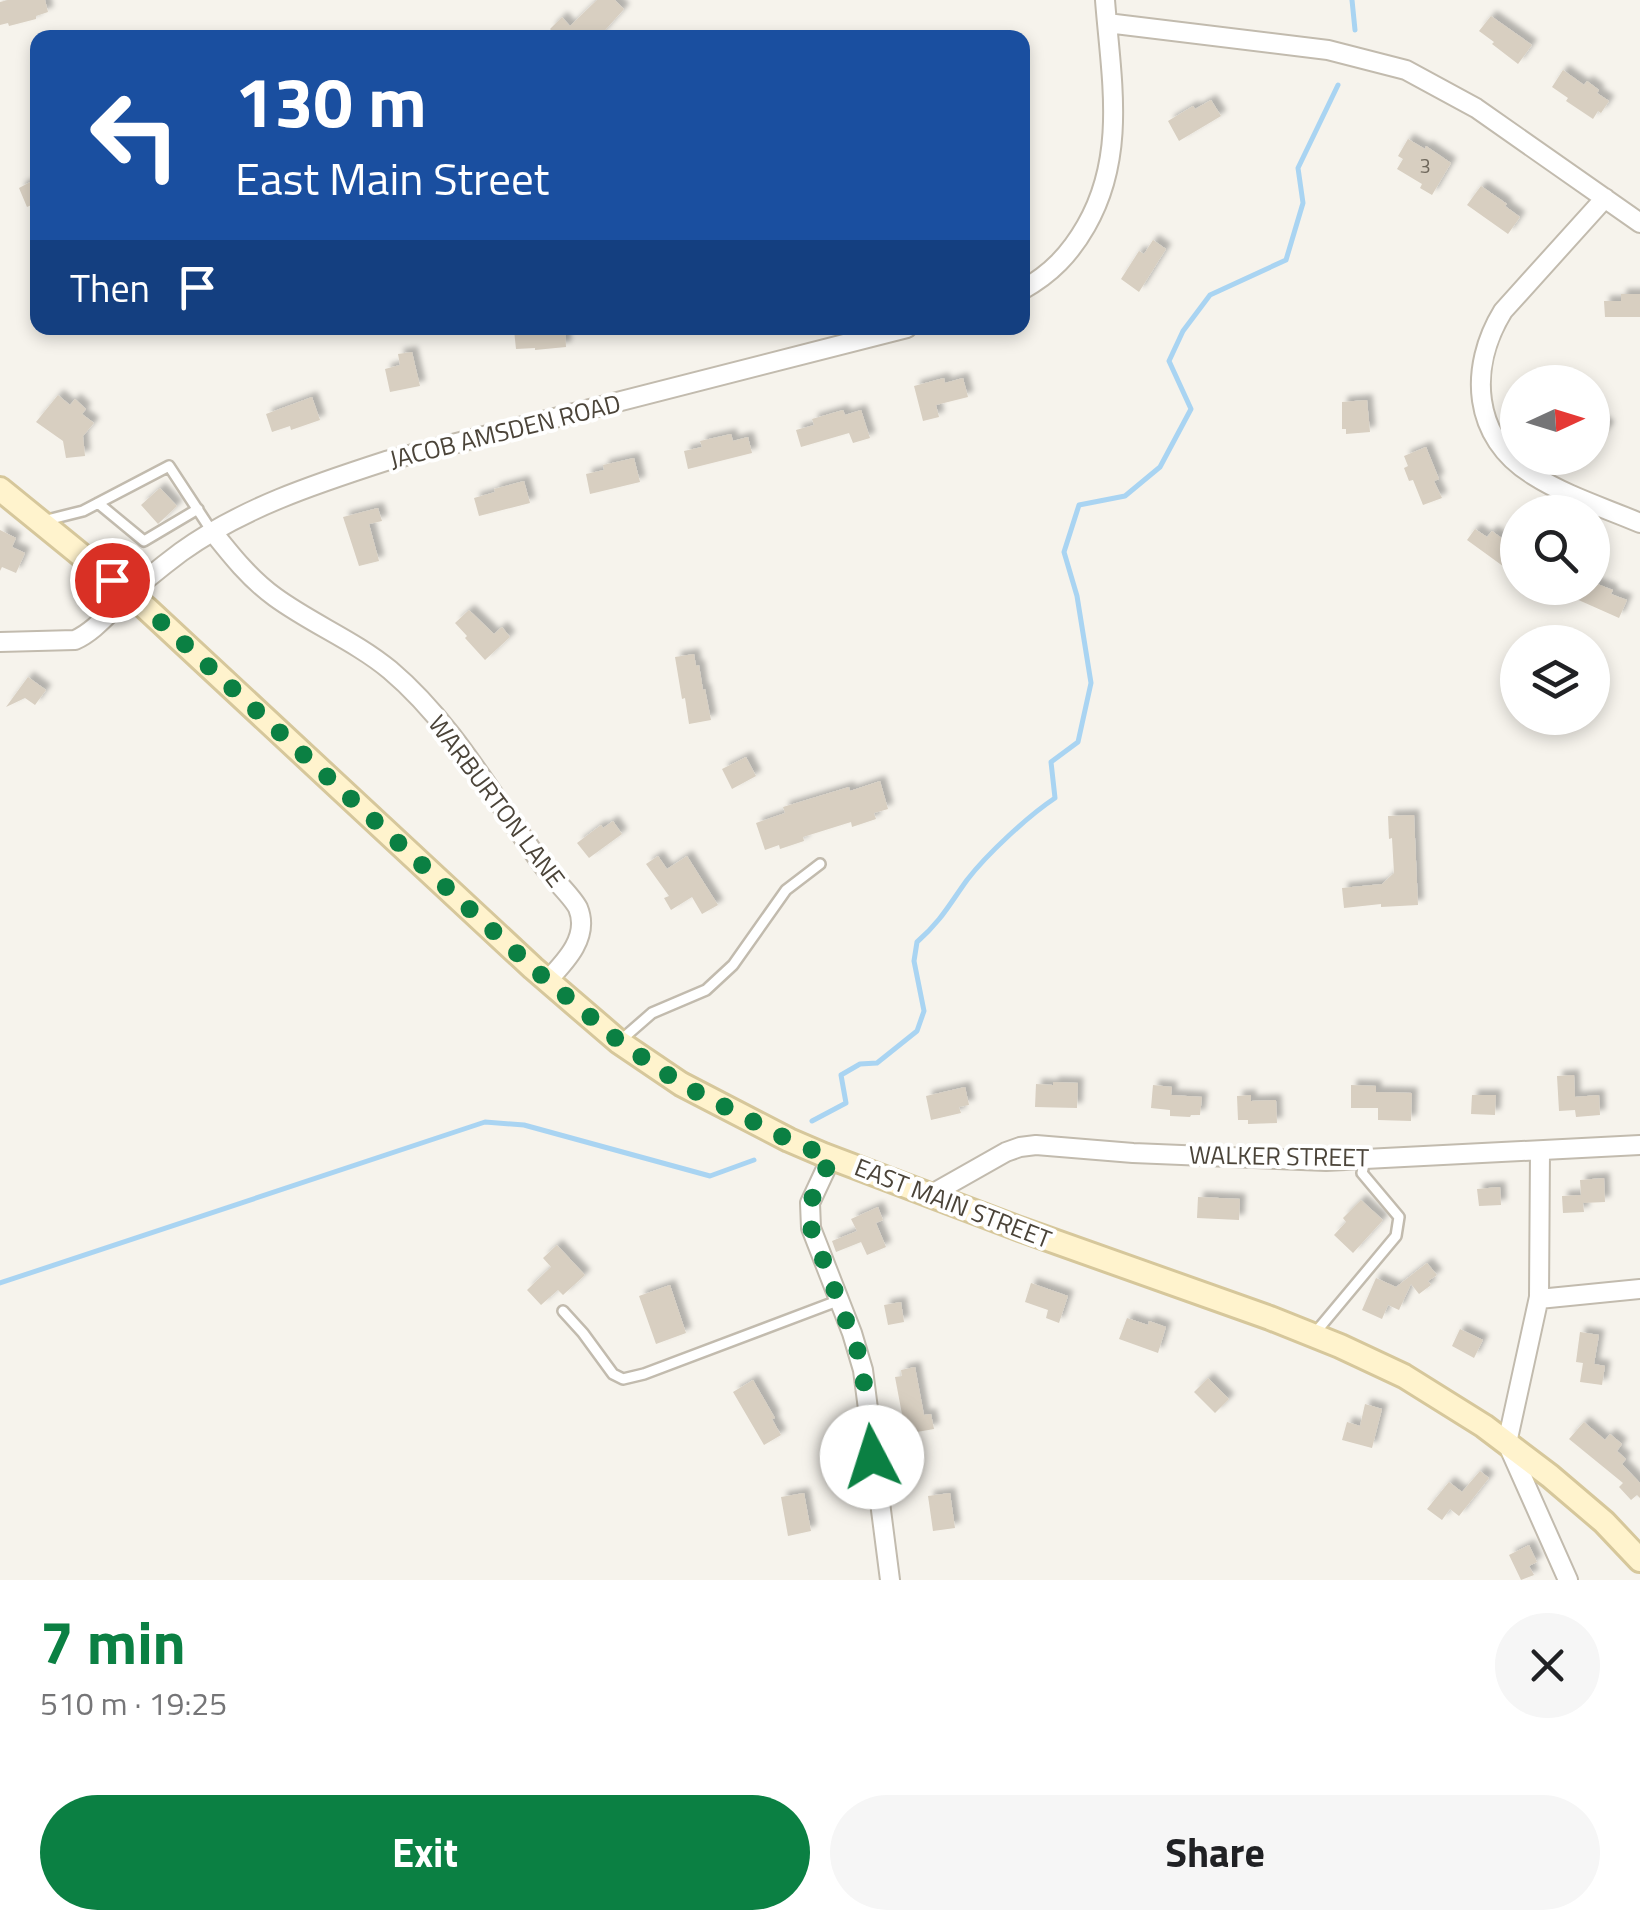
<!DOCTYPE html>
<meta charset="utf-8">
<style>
:root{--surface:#fff;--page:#f6f6f6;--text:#202124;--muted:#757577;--accent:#0b8043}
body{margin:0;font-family:"Titillium Web",sans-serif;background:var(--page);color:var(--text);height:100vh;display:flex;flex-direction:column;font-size:38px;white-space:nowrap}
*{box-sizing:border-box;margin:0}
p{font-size:32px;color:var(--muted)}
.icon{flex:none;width:55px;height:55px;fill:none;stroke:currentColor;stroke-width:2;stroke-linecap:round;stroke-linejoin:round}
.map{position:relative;height:1580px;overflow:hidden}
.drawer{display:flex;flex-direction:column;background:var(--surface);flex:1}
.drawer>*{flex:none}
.guide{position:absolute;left:30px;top:30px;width:1000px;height:305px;border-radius:20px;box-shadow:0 5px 15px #0003;background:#1a4fa0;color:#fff;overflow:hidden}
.needle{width:65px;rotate:86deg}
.tools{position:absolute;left:1500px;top:365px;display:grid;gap:20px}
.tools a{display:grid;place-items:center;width:110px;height:110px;border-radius:50%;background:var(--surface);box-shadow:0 5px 15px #0003;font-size:50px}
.pin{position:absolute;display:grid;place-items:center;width:85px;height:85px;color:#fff;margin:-42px;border:5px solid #fff;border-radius:50%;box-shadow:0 2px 10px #0007}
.me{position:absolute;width:110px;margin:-55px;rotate:355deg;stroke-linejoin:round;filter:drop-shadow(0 0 8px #0008)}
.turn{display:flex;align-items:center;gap:35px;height:210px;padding:0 40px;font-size:45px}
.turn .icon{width:130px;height:130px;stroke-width:2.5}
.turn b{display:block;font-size:70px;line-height:85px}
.then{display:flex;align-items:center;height:95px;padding:0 40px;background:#0003;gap:20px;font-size:38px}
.round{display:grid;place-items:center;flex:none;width:105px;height:105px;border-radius:52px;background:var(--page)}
.head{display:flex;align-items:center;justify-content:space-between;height:170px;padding:0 40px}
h1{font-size:60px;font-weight:700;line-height:75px;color:var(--accent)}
.cta{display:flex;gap:20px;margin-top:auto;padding:20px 40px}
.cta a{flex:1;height:115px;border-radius:60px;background:var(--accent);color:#fff;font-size:40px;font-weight:700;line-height:115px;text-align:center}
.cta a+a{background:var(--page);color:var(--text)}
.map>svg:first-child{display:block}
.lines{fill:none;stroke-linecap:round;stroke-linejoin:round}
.stream{stroke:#a9d4f2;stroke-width:5}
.building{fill:#d8cfc1;filter:url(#shadow)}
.lane-casing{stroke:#c2bbae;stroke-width:14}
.street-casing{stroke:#c2bbae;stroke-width:22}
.secondary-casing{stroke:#d6c79b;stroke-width:28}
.lane{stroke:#fff;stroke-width:9}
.street{stroke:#fff;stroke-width:18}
.secondary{stroke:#fff3cd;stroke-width:22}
.route{stroke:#0b8043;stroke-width:18;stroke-dasharray:0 32.4}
.labels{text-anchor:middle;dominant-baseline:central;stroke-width:8;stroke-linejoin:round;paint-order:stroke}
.number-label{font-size:20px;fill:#6e675b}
.street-label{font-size:25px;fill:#4b4439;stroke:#fff}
</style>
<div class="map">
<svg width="1640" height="1580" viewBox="0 0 1640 1580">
<defs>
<filter id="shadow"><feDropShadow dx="5.5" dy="-5.5" stdDeviation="2.5" flood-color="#0004"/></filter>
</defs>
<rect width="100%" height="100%" fill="#f6f3ec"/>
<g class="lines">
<path class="stream" d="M1352 0 1355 30
M812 1121 846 1103 841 1075 860 1064 877 1063 917 1031 924 1011 914 961 917 942C941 921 949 905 967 880 987 854 1028 816 1055 798L1051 762 1078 742 1091 683 1077 596 1064 552 1079 505 1125 496 1160 467 1191 409 1169 361 1183 331 1210 295 1286 260 1303 203 1298 168 1338 85
M0 1283 485 1122 524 1125 710 1176 754 1160"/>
</g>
<path class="building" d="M8 0H45L48 12 36 16V19L9 26 8 23 0 25V2Z
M597 0H615L624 9 598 38H558L550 29 562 17 570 26Z
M1491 16 1532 45 1518 64 1492 44 1494 42 1479 31Z
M1563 70 1584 85 1587 81 1599 90 1597 93 1609 101 1601 113 1598 111 1593 119 1566 101 1568 98 1552 87Z
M1211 100 1221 116 1179 141 1168 121 1193 106 1195 109Z
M1408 139 1425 149 1426 146 1451 163 1432 195 1420 188 1422 184 1397 169 1403 159 1398 156Z
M38 178V202L27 207 19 188Z
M1481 186 1507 204 1505 206 1520 217 1508 234 1467 205Z
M1153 240 1166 249 1139 292 1121 279 1139 251 1144 254Z
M1621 294H1640V317H1605L1604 301H1621Z
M538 328H565L566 347 535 350V348L516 349 514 330Z
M412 352 420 386 390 392 385 369 400 365 398 354Z
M944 378 945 383 963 378 968 397 936 405 939 417 923 421 914 386Z
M58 395 70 405 75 399 86 409 82 414 94 423 83 436 85 456 66 458 63 441 36 422Z
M312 397 320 420 291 430 290 426 272 432 266 414Z
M1367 400 1370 432 1346 434V429H1342V402Z
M843 410 845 415 861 410 870 438 853 443 849 433 801 447 796 430 814 425 812 419Z
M1592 413 1609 427 1592 448Z
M731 434 733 441 748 437 752 453 688 469 684 451 702 447 700 441Z
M1426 447 1439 479 1434 481 1442 498 1423 505 1413 480 1409 481 1404 468 1408 466 1404 456Z
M634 458 640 482 590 494 586 474 604 470 603 465Z
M524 481 530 503 479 516 474 498 495 492 494 489Z
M160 488 177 506 158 524 141 505Z
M378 508 382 521 369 524 379 561 359 566 343 517Z
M1475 529 1487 537 1492 531 1518 550V577L1467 540Z
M0 530 16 538 12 547 25 553 16 573 2 567 0 571Z
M1592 582 1613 590 1611 594 1627 600 1619 618 1574 598 1578 588H1592Z
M469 610 494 634 502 627 510 637 485 660 465 638 467 636 455 623Z
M694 654 696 666 699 665 703 690 705 689 711 720 689 724 685 698 682 699 675 657Z
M28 677 46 690 35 705 25 698 6 707Z
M746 757 756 776 732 789 722 769Z
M880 781 888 809 874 813 876 819 852 827 851 822 803 837 804 841 780 849 779 845 765 850 756 823 785 813 783 807 849 787 850 791Z
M1414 815 1418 905 1381 907V904L1344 908 1342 888 1382 884 1394 873 1392 838 1389 839 1388 816Z
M613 821 622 834 589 858 577 843 601 825 603 828Z
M658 856 667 869 687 856 718 905 702 914 692 897 671 910 664 898 669 896 646 864Z
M1574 1075 1575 1097 1599 1095 1600 1115 1576 1117 1575 1110 1559 1111 1557 1076Z
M1053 1082 1078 1083 1077 1108 1035 1107 1036 1084 1053 1085Z
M1153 1085 1172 1087 1171 1095 1202 1097 1200 1115H1191L1190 1117 1170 1116V1110L1151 1108Z
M1351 1085 1376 1086V1092L1412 1093 1411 1121 1378 1120V1108H1351Z
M965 1087 969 1105 959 1107 961 1113 931 1120 926 1096Z
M1251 1095V1101L1276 1100 1277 1123 1248 1124V1120H1238L1237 1096Z
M1472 1095H1496L1495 1115 1471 1114Z
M1604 1178 1605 1202 1583 1203 1584 1212 1563 1213 1562 1196 1581 1195 1580 1180Z
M1500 1187 1501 1205 1479 1206 1477 1189Z
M1198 1197 1240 1199 1239 1220 1197 1218Z
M1361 1200 1383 1220 1353 1253 1334 1235 1346 1222 1343 1218Z
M878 1207 883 1220 876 1223 886 1247 867 1255 861 1242 836 1252 832 1241 857 1231 851 1219Z
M557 1245 585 1275 563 1295 558 1290 541 1305 527 1290 551 1267 543 1258Z
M1427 1263 1437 1275 1428 1281 1431 1285 1419 1294 1411 1284 1399 1310 1388 1305 1382 1319 1362 1310 1376 1278 1396 1287Z
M1031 1283 1068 1296 1059 1323 1046 1318 1048 1310 1025 1302Z
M670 1285 686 1333 656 1344 639 1296Z
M901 1302 904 1322 888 1325 884 1305Z
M1127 1318 1148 1325 1149 1321 1166 1327 1158 1353 1119 1339Z
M1460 1329 1483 1340 1474 1358 1452 1346Z
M1580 1332 1599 1335 1594 1364 1605 1366 1602 1385 1580 1382 1583 1363 1576 1362Z
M915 1367 924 1415 931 1414 934 1429 911 1433 910 1429 905 1430 895 1377 902 1376 901 1370Z
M1208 1378 1229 1399 1215 1413 1194 1392Z
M753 1380 775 1418 772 1419 781 1435 764 1445 733 1392Z
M1365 1404 1382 1409 1372 1448 1342 1440 1347 1422 1360 1426Z
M1584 1422 1605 1440 1610 1434 1622 1444 1617 1451 1626 1459 1622 1464 1640 1483V1498L1637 1495 1631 1500 1619 1487 1623 1483 1569 1439Z
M1480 1471 1489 1478 1459 1516 1450 1509 1442 1520 1427 1509 1449 1482 1462 1492Z
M804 1493 811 1531 788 1536 781 1497Z
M950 1493 955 1528 933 1531 928 1496Z
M1529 1545 1537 1562 1529 1566 1534 1575 1521 1580 1509 1555Z"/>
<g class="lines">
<g class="lane-casing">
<path id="lane" d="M98 503 144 541 198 509
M43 521 83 511 169 466 211 530
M621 1040 652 1013 706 990 733 965 786 890 820 864
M563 1311 583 1333 613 1374 623 1379 644 1374 840 1300
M1315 1333 1396 1236 1399 1217 1362 1173 1365 1160"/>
</g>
<g class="street-casing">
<path id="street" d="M1107 23 1328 50 1406 70 1476 108 1640 223
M1605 198 1503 311C1468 368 1472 438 1533 475 1566 496 1605 508 1640 523
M1022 290C1051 274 1070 254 1086 226 1127 155 1111 78 1105 0
M212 531C231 555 250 579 275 597 312 624 355 641 390 670 454 724 495 801 544 867 553 879 572 896 578 908 590 937 565 962 547 981
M0 642 75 640C93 632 107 615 122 601 140 584 161 567 181 552 242 508 315 484 386 461L907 328
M1540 1151 1539 1297 1507 1443 1568 1580
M831 1158 810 1203 811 1228 852 1333 863 1370 890 1580
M930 1195 1006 1152 1020 1147 1036 1145 1133 1153 1326 1161 1640 1145
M1539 1299 1640 1289"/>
</g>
<g class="secondary-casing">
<path id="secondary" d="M0 489 146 608 533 968 619 1042 681 1084 789 1140 824 1155 1017 1228 1270 1318 1340 1346 1404 1376 1484 1426 1550 1476 1604 1522 1640 1560"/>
</g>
<use href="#lane" class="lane"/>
<use href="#street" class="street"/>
<use href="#secondary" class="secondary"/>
</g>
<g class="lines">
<path class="route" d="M112 580 146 608 533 968 620 1042 681 1084 789 1140 831 1158 810 1203 811 1228 858 1352 867 1399 872 1457"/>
</g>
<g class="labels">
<g class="number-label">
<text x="1425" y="165">3</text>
</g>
<g class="street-label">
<text transform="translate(505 431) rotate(-14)">JACOB AMSDEN ROAD</text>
<text transform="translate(497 801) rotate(53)">WARBURTON LANE</text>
<text transform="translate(1279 1156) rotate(1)">WALKER STREET</text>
<text transform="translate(953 1203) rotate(21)">EAST MAIN STREET</text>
</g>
</g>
</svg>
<div class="tools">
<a><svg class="needle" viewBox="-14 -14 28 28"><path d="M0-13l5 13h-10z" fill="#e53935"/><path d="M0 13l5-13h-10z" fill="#757577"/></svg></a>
<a><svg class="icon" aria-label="search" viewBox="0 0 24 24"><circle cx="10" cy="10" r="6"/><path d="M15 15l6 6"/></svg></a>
<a><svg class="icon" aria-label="layers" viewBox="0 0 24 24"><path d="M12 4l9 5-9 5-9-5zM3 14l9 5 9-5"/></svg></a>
</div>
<div class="pin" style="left:112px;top:580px;background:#d93025"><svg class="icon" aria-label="arrive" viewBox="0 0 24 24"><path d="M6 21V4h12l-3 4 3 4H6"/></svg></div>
<svg class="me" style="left:872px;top:1457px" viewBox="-20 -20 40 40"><circle r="19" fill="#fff"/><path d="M0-13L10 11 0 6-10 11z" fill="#0b8043"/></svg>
<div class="guide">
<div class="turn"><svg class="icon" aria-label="left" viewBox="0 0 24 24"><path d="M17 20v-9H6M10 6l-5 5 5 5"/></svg><div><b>130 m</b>East Main Street</div></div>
<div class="then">Then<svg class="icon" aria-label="arrive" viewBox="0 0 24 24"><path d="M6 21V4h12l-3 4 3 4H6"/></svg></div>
</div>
</div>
<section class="drawer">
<div class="head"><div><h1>7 min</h1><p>510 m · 19:25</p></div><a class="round"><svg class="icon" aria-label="close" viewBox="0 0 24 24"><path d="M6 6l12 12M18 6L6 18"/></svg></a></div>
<div class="cta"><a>Exit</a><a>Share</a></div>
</section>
